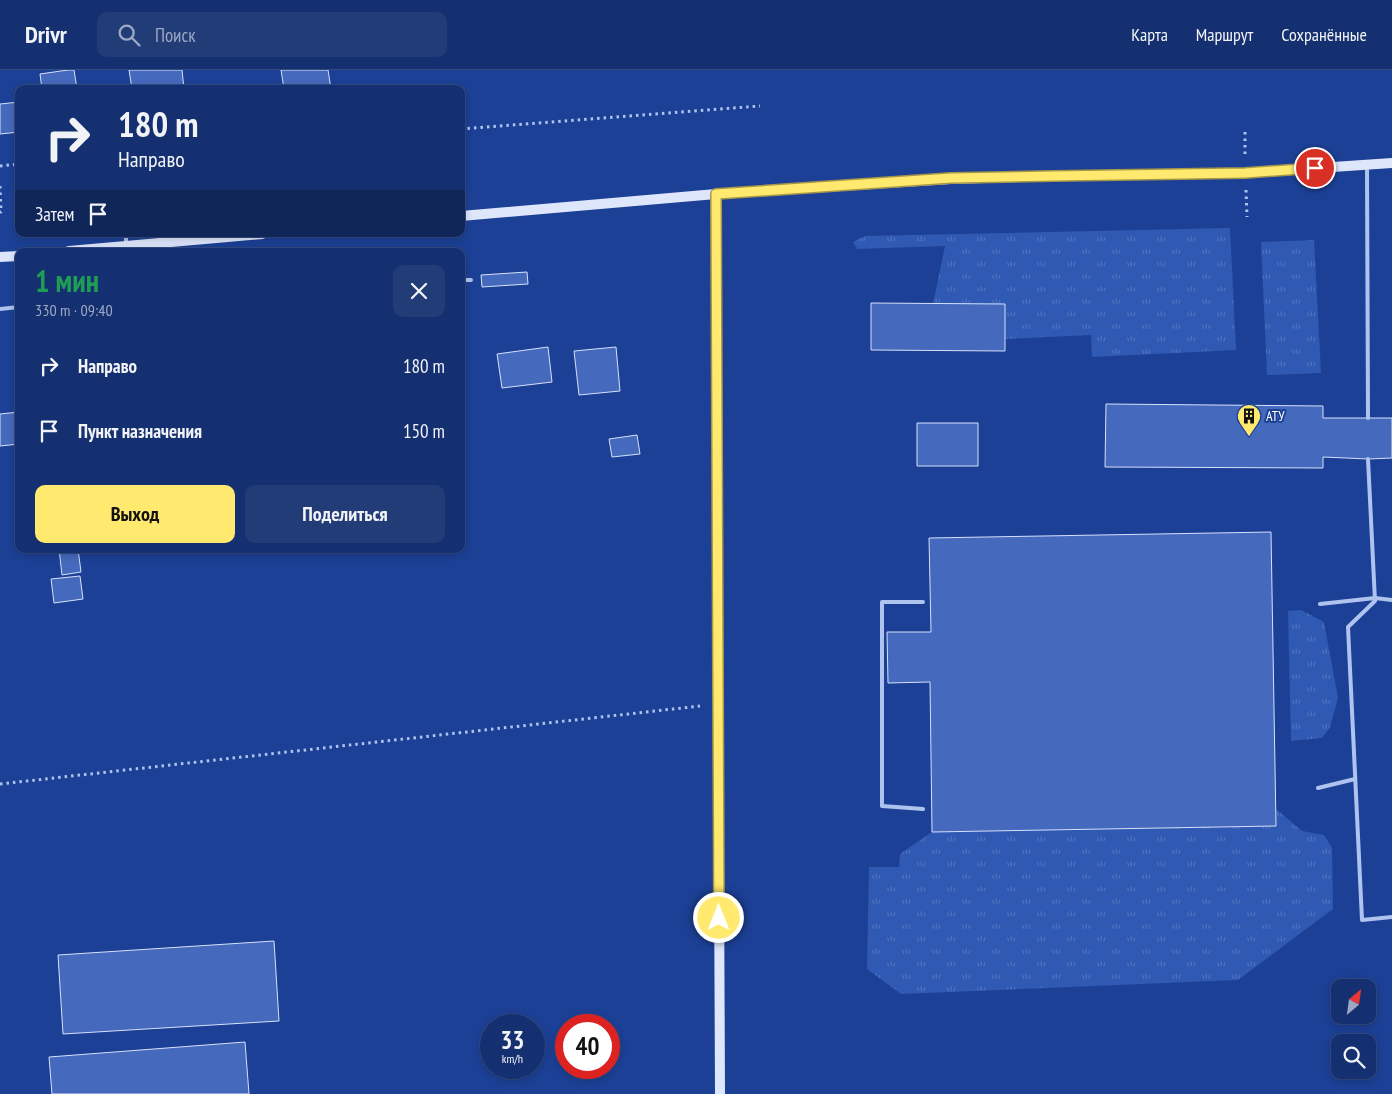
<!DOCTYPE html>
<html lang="ru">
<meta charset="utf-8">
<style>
:root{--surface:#153070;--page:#223c78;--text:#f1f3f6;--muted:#9da9c3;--line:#344b83;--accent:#ffe96e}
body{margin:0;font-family:"PT Sans Narrow",sans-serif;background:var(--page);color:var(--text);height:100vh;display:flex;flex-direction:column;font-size:19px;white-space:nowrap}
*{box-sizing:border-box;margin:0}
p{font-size:16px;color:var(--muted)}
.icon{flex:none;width:28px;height:28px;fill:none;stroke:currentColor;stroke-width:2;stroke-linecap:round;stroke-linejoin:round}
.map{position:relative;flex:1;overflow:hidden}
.drawer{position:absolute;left:15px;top:178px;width:450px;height:305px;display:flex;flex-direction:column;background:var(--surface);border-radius:10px;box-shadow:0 2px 8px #0003,0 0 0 1px var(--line)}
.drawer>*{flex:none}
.top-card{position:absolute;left:15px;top:15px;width:450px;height:152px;border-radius:10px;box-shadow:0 2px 8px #0003,0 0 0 1px var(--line);background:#153070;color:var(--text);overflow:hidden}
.needle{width:32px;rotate:29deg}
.fabs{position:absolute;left:1331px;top:909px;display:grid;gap:10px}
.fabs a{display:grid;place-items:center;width:45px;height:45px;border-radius:10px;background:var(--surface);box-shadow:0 2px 8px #0003,0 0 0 1px var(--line);font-size:25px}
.speed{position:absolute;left:480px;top:944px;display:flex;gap:10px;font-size:25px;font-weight:700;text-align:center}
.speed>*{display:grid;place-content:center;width:65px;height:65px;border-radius:50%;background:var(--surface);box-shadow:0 2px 8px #0003,0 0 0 1px var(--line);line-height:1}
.speed small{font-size:12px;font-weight:400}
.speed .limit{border:8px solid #d22;background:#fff;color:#111}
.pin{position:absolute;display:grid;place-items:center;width:42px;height:42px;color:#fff;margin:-21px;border:2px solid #fff;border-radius:50%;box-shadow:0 1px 5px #0007}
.me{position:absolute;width:55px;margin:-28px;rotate:0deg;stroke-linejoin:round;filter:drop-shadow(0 0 4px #0008)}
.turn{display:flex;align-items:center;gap:18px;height:105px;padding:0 20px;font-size:22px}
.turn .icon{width:65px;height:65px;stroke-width:2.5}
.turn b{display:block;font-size:35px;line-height:42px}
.then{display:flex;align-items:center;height:48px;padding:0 20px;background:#0003;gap:10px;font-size:19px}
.round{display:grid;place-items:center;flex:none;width:52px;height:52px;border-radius:10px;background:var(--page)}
.summary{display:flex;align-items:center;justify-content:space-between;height:85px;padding:0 20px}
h1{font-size:30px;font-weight:700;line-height:38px;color:#1e9e55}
.button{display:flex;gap:10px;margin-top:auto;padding:10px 20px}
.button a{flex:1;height:58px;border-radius:10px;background:var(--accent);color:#111;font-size:20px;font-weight:700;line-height:58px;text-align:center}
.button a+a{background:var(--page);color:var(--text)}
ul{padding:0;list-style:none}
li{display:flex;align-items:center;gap:15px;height:65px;padding:0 20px}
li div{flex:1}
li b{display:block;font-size:19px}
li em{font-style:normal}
header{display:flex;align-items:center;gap:30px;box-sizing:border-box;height:70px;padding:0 25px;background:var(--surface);border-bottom:1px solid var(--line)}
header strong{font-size:24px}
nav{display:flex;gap:28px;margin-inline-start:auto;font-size:18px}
.search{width:350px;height:45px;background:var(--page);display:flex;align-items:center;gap:12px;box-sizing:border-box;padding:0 18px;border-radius:10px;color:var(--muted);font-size:19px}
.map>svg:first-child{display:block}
.grass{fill:url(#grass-tufts)}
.building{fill:#4569bc;stroke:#d6e1fb}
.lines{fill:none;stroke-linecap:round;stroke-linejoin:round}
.path{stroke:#afc3ef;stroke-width:3;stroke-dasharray:2.5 4;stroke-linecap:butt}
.lane{stroke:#afc3ef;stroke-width:4}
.secondary{stroke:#dde6fb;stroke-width:10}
.route-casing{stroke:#a69748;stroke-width:12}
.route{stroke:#ffe96e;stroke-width:9}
.labels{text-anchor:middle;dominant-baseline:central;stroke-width:4;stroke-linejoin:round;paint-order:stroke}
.poi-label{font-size:14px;fill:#fff;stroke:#1c4095;text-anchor:start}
</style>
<header>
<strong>Drivr</strong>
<div class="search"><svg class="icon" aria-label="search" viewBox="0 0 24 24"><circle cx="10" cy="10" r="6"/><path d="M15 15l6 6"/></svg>Поиск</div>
<nav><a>Карта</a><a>Маршрут</a><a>Сохранённые</a></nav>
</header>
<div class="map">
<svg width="1392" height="1024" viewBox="0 0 1392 1024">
<defs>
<pattern id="grass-tufts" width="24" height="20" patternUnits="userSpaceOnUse" patternTransform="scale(1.25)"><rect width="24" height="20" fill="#3059b3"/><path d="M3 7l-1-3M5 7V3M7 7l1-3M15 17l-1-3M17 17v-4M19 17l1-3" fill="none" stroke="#4f72be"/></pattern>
</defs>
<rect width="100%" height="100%" fill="#1c4095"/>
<path class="grass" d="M1230 158 1236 280 1092 287 1091 265 1005 269 933 234 945 176 857 179 853 172 865 166Z
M1314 170 1321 303 1267 305 1261 172Z
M1301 540 1324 552 1338 628 1330 657 1322 668 1291 671 1288 541Z
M1276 739 1302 761 1324 765 1332 778 1333 839 1238 910 901 924 867 899 869 797H899L900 784 932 762 1276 756Z"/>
<path class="building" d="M68 0H74L77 19H42L40 4Z
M129 0H182L184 19H132Z
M281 0H328L331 19H284Z
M19 32V62L0 64V34Z
M527 202 528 214 482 217 481 205Z
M871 233 1005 234V281L871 280Z
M548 277 552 312 502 318 497 284Z
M616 277 620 321 579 325 574 281Z
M1106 334 1323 336V348H1392V388L1368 389 1323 387V398L1105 397Z
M19 342V374L0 376V344Z
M917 353H978V396H917Z
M637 365 640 384 612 387 609 369Z
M1271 462 1276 756 932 762 930 612 888 613 887 562H931L929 468Z
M59 479H78L81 502 62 505Z
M80 506 83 529 54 533 51 509Z
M274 871 279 951 63 964 58 885Z
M245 972 249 1024H52L49 987Z"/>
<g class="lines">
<path class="path" d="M461 59 760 36
M1245 62V84
M0 96 19 94
M0 116 1 142H0
M1246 120 1247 147
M0 714 700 636"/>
<path class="lane" d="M1367 97 1368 348
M126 164V174
M461 210H471
M0 239 19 237
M1368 389 1375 531 1348 557 1362 850 1392 847
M1320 534 1375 528 1392 530
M1318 718 1355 709
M923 739 882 736V532H923"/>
<path class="secondary" d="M716 124 720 1024
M461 146 716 124 951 109 1053 106 1245 103 1392 93
M69 181 262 164
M0 187 19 186"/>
</g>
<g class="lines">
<g class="route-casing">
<path id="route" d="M719 848 716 124 951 108 1053 106 1245 103 1315 98"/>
</g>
<use href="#route" class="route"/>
</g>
<defs>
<g id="building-pin" transform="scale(1.25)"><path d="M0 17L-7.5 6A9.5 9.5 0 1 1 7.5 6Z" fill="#ffe96e" stroke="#1c4095"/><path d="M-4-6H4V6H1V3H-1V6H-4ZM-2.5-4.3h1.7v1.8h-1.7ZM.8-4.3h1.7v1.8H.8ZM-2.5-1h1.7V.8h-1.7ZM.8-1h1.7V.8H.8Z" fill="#111"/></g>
</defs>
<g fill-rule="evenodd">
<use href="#building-pin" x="1249" y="346"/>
</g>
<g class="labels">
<g class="poi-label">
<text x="1266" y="346">АТУ</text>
</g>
</g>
</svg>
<div class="fabs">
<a><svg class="needle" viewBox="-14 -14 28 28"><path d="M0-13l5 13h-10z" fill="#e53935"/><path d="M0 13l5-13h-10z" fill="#9da9c3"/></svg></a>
<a><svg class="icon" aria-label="search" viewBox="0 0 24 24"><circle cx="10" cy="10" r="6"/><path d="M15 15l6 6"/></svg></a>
</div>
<div class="speed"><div>33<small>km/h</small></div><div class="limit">40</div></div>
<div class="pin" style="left:1315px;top:98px;background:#d93025"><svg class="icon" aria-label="arrive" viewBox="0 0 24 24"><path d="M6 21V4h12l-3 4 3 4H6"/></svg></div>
<svg class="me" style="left:719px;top:848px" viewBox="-20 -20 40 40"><circle r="17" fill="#ffe96e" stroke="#fff" stroke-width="3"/><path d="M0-11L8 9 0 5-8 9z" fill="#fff"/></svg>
<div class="top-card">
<div class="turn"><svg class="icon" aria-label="right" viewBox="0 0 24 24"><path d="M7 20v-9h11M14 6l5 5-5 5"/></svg><div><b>180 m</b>Направо</div></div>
<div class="then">Затем<svg class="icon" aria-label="arrive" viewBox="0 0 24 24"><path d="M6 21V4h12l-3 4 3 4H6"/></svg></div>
</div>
<section class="drawer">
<div class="summary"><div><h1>1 мин</h1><p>330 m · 09:40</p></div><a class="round"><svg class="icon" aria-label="close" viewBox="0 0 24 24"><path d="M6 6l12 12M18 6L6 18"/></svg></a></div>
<ul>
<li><svg class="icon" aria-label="right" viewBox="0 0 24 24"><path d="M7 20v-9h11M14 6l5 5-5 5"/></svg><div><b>Направо</b></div><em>180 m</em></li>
<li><svg class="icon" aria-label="arrive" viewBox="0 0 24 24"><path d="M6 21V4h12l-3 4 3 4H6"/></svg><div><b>Пункт назначения</b></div><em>150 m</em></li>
</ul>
<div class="button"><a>Выход</a><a>Поделиться</a></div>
</section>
</div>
